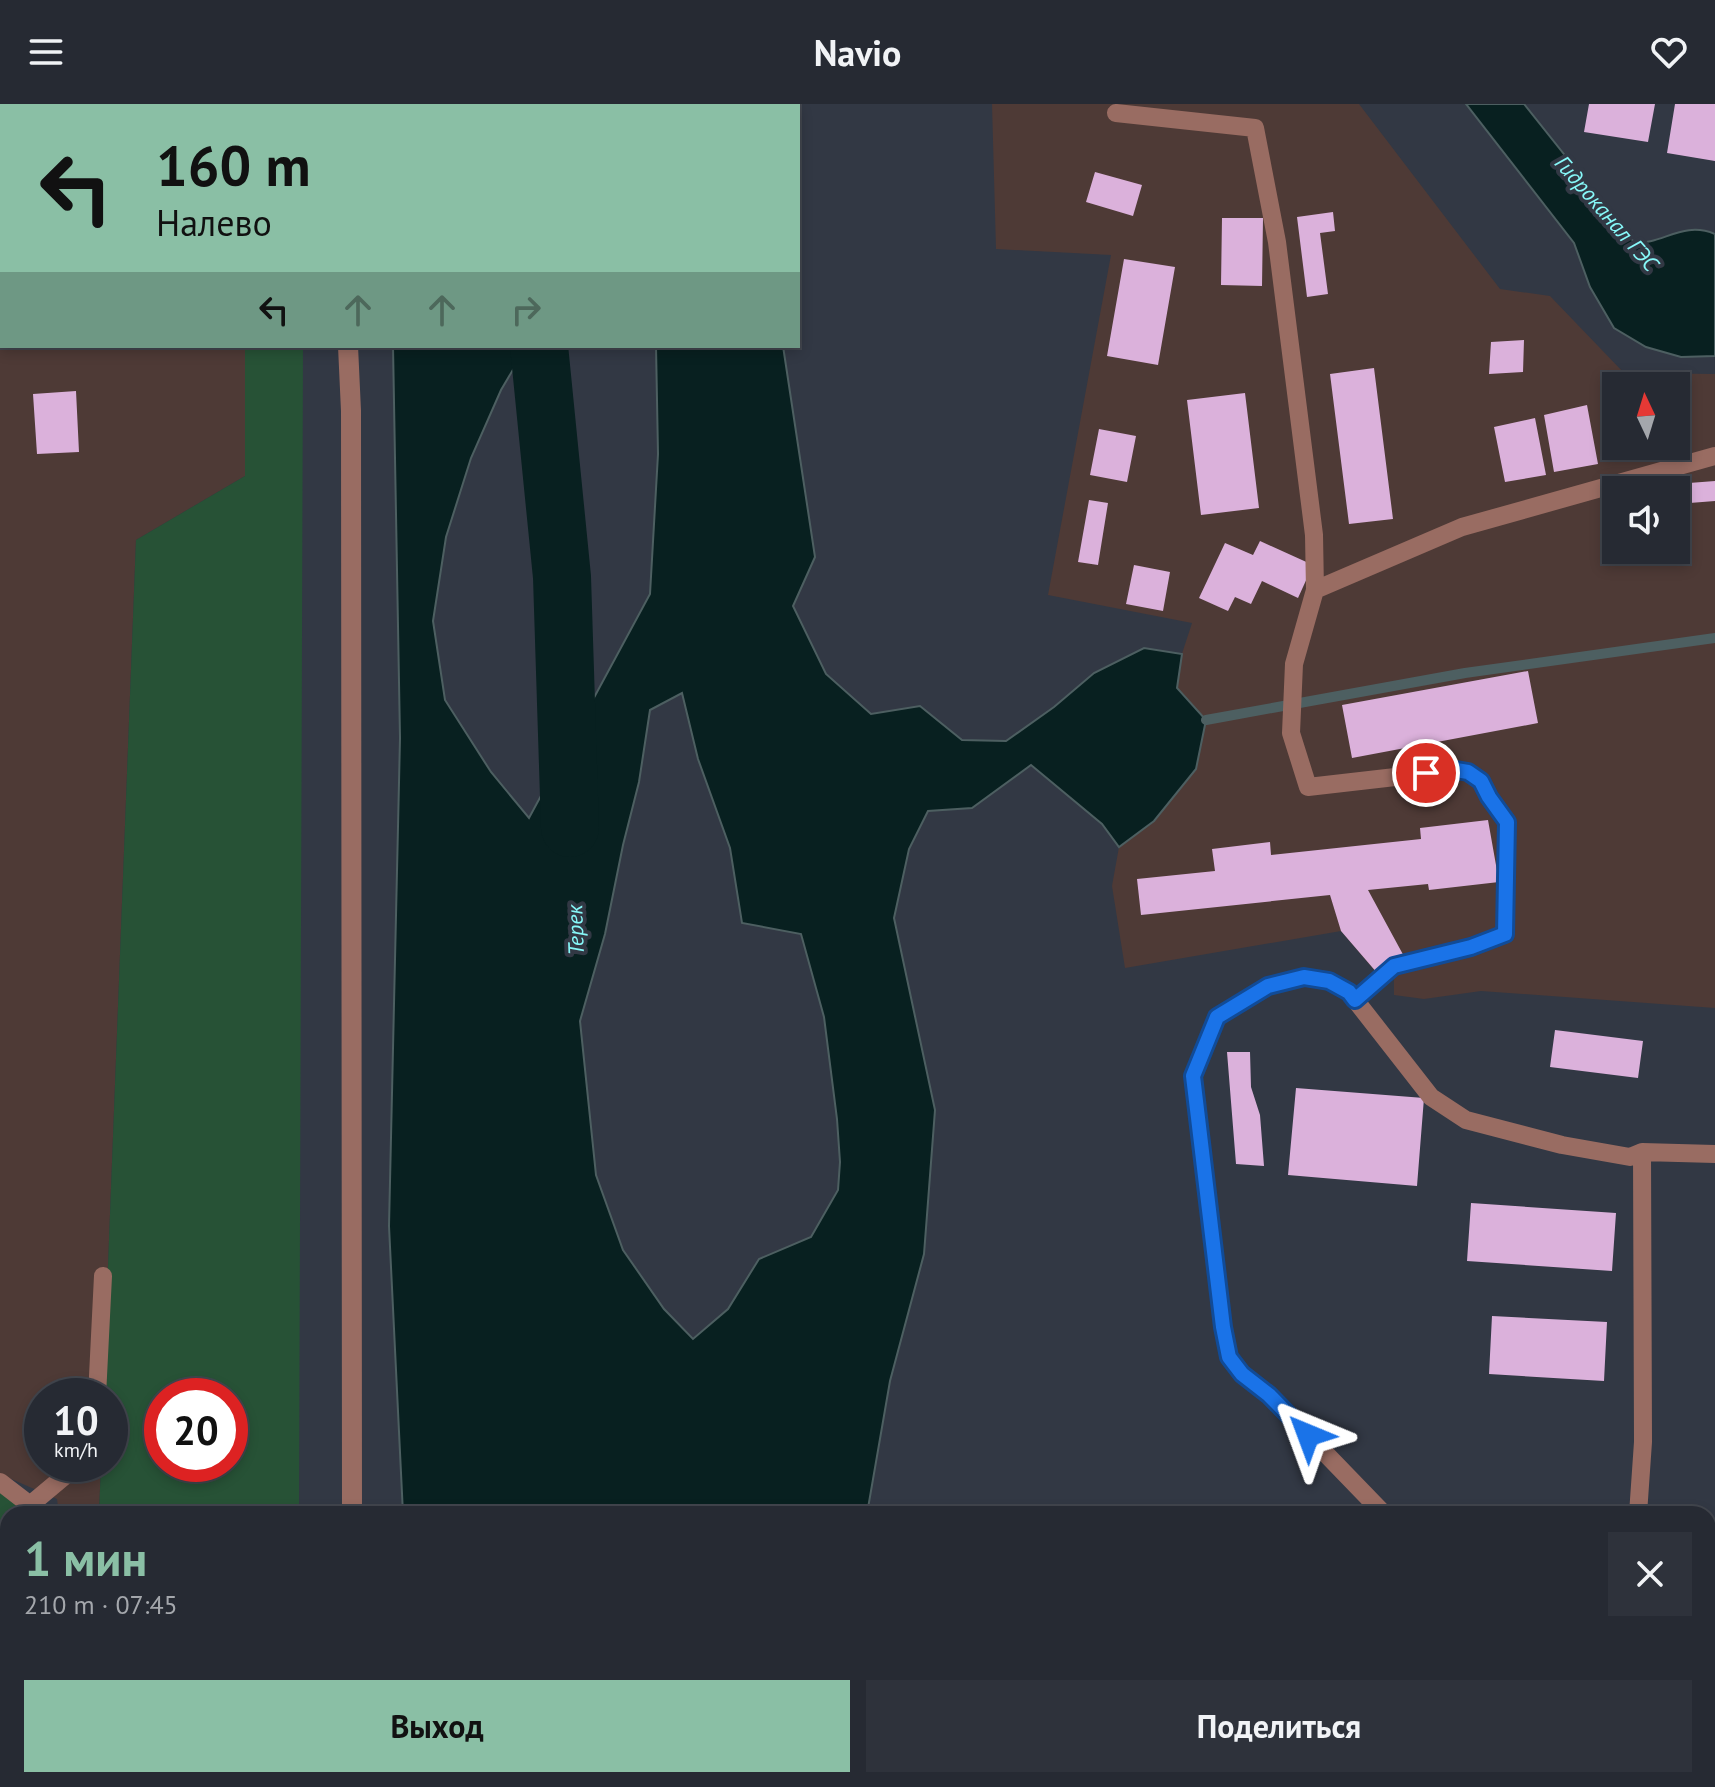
<!DOCTYPE html>
<html lang="ru">
<meta charset="utf-8">
<style>
:root{--surface:#262a33;--page:#2e323b;--text:#f1f3f6;--muted:#a4a7ac;--line:#42464e;--accent:#8abfa5}
body{margin:0;font-family:"PT Sans",sans-serif;background:var(--page);color:var(--text);height:100vh;display:flex;flex-direction:column;font-size:30px;white-space:nowrap}
*{box-sizing:border-box;margin:0}
p{font-size:26px;color:var(--muted)}
.icon{flex:none;width:44px;height:44px;fill:none;stroke:currentColor;stroke-width:2;stroke-linecap:round;stroke-linejoin:round}
.map{position:relative;flex:1;overflow:hidden}
.details{position:absolute;left:0px;top:1402px;width:1716px;height:282px;display:flex;flex-direction:column;background:var(--surface);border-radius:24px 24px 0 0;box-shadow:0 4px 12px #0003,0 0 0 2px var(--line)}
.details>*{flex:none}
.guide{position:absolute;left:0px;top:0px;width:800px;height:244px;box-shadow:0 4px 12px #0003,0 0 0 2px var(--line);background:#8abfa5;color:#111;overflow:hidden}
.needle{width:52px;rotate:356deg}
.buttons{position:absolute;left:1602px;top:268px;display:grid;gap:16px}
.buttons a{display:grid;place-items:center;width:88px;height:88px;border-radius:0px;background:var(--surface);box-shadow:0 4px 12px #0003,0 0 0 2px var(--line);font-size:40px}
.speed{position:absolute;left:24px;top:1274px;display:flex;gap:16px;font-size:40px;font-weight:700;text-align:center}
.speed>*{display:grid;place-content:center;width:104px;height:104px;border-radius:50%;background:var(--surface);box-shadow:0 4px 12px #0003,0 0 0 2px var(--line);line-height:1}
.speed small{font-size:20px;font-weight:400}
.speed .limit{border:12px solid #d22;background:#fff;color:#111}
.pin{position:absolute;display:grid;place-items:center;width:68px;height:68px;color:#fff;margin:-34px;border:4px solid #fff;border-radius:50%;box-shadow:0 2px 8px #0007}
.me{position:absolute;width:88px;margin:-44px;rotate:316deg;stroke-linejoin:round;filter:drop-shadow(0 0 6px #0008)}
.turn{display:flex;align-items:center;gap:28px;height:168px;padding:0 24px;font-size:36px}
.turn .icon{width:104px;height:104px;stroke-width:2.5}
.turn b{display:block;font-size:56px;line-height:68px}
.lanes{display:flex;align-items:center;height:76px;padding:0 24px;background:#0003;justify-content:center;gap:40px;direction:ltr}
.lanes .off{opacity:.35}
.round{display:grid;place-items:center;flex:none;width:84px;height:84px;border-radius:0px;background:var(--page)}
.headline{display:flex;align-items:center;justify-content:space-between;height:136px;padding:0 24px}
h1{font-size:48px;font-weight:700;line-height:60px;color:var(--accent)}
.cta{display:flex;gap:16px;margin-top:auto;padding:16px 24px}
.cta a{flex:1;height:92px;border-radius:0px;background:var(--accent);color:#111;font-size:32px;font-weight:700;line-height:92px;text-align:center}
.cta a+a{background:var(--page);color:var(--text)}
header{display:flex;justify-content:space-between;align-items:center;height:104px;padding:0 24px;background:var(--surface);font-size:36px;font-weight:700}
.map>svg:first-child{display:block}
.industrial{fill:#4e3a36;fill-rule:evenodd}
.green{fill:#275236;fill-rule:evenodd}
.water{fill:#082020;stroke:#4d5f61;stroke-width:2;fill-rule:evenodd}
.lines{fill:none;stroke-linecap:round;stroke-linejoin:round}
.stream{stroke:#4d5f61;stroke-width:10}
.river{stroke:#082020;stroke-width:58}
.building{fill:#dbb1db}
.path{stroke:#858a94;stroke-width:5;stroke-dasharray:6 6;stroke-linecap:butt}
.lane{stroke:#996c62;stroke-width:18}
.street{stroke:#996c62;stroke-width:20}
.route-casing{stroke:#114b97;stroke-width:20}
.route{stroke:#1a73e8;stroke-width:14}
.labels{text-anchor:middle;dominant-baseline:central;stroke-width:8;stroke-linejoin:round;paint-order:stroke}
.water-label{font-size:22px;font-style:italic;fill:#87f8f9;stroke:#323844}
</style>
<header><svg class="icon" aria-label="menu" viewBox="0 0 24 24"><path d="M4 6h16M4 12h16M4 18h16"/></svg>Navio<svg class="icon" aria-label="heart" viewBox="0 0 24 24"><path d="M12 20l-8-8c-3-5 5-10 8-4 3-6 11-1 8 4z"/></svg></header>
<div class="map">
<svg width="1715" height="1683" viewBox="0 0 1715 1683">
<rect width="100%" height="100%" fill="#323844"/>
<path class="industrial" d="M0 0H244L2 2V242H245V372L136 436 103 1292H42V1360H101L99 1410H59L57 1395 0 1370Z
M992 0H1359L1500 185 1550 192 1624 269 1715 270V904L1481 887 1424 895 1394 891V863L1374 866 1341 827 1125 864 1112 782 1119 743 1192 519 1048 491 1111 151 996 145ZM1616 282H1676V342H1616ZM1616 386H1676V446H1616Z"/>
<path class="green" d="M245 242H303L299 1410H99L101 1360H110V1292H103L136 436 245 372ZM162 1292H230V1360H162Z
M0 1387 24 1408 8 1410V1676H21V1683H0Z
M43 1676H214L204 1683H44Z"/>
<path class="water" d="M386 0H618L617 2Z
M1466 0H1524L1634 138C1661 142 1682 116 1715 130V252L1681 253 1646 243 1614 224 1590 183 1574 139Z
M393 242H527L501 286 471 354 446 433 433 517 445 596 491 668 529 714 650 490 658 350 656 242H783L815 453 793 502 826 570 871 610 920 602 962 636 1006 637 1054 603 1094 569 1144 544 1182 550 1177 584 1206 616 1196 665 1154 717 1119 743 1102 720 1031 661 972 704 928 707 909 745 894 814 935 1006 924 1150 890 1277 867 1410H403L389 1122 400 634ZM682 589 698 655 730 744 742 819 801 830 824 913 837 1015 840 1058 838 1086 811 1133 759 1155 728 1205 693 1235 664 1205 623 1146 596 1071 580 917 605 830 623 741 639 678 650 606Z
M472 1676H867L869 1683H478Z"/>
<g class="lines">
<path class="stream" d="M1206 616 1465 569 1715 534"/>
<path class="river" d="M539 242 562 473 570 724"/>
</g>
<path class="building" d="M1589 0H1655L1648 38 1584 28Z
M1675 0H1715V57L1667 49Z
M1095 68 1142 81 1133 112 1086 98Z
M1333 108 1335 127 1320 129 1328 190 1307 193 1297 113Z
M1222 114H1263L1262 182 1221 181Z
M1124 155 1175 163 1158 261 1107 252Z
M1524 236 1523 268 1489 270 1491 238Z
M1374 264 1393 415 1349 420 1330 270Z
M76 287 79 348 37 350 33 290Z
M1245 289 1259 404 1201 411 1187 296Z
M1587 301 1598 360 1554 368 1544 311Z
M1535 314 1546 371 1505 378 1494 323Z
M1099 325 1136 332 1127 378 1090 371Z
M1715 377V397L1677 400 1676 380Z
M1089 396 1108 399 1098 461 1078 458Z
M1260 437 1313 461 1298 494 1262 477 1251 500 1235 493 1228 507 1199 494 1225 439 1253 451Z
M1134 461 1170 468 1163 507 1126 500Z
M1528 567 1538 619 1352 654 1342 601Z
M1488 716 1499 778 1429 786 1428 780 1368 786 1406 856 1378 870 1341 827 1330 791 1141 811 1137 775 1215 767 1212 745 1270 738 1271 751 1421 735 1420 724Z
M1555 926 1643 937 1638 974 1550 963Z
M1227 948H1250L1251 983 1260 1011 1264 1062 1236 1060Z
M1296 984 1424 994 1417 1082 1288 1071Z
M1471 1099 1616 1109 1612 1167 1467 1157Z
M1492 1212 1607 1218 1604 1277 1489 1270Z
M1710 1501 1715 1502V1548L1708 1547Z"/>
<g class="lines">
<path class="path" d="M33 1683V1676"/>
<path class="lane" d="M1116 9 1255 24 1277 138 1314 431 1315 486
M1355 896 1394 862 1471 843 1505 830 1507 718 1489 693 1481 677 1468 668 1456 666 1308 683 1291 629 1294 560 1315 486 1462 423 1715 352
M97 1292 103 1172
M0 1378 30 1401V1410
M30 1401 67 1370 72 1360
M1384 1410 1269 1291 1242 1270 1229 1253 1223 1223 1193 972 1217 913 1268 882 1304 873 1329 877 1349 888 1431 993 1466 1016 1562 1041 1630 1053 1642 1048 1715 1050
M1638 1410 1643 1338 1642 1048
M1395 1676V1683
M1618 1683V1676"/>
<path class="street" d="M334 0V2
M348 242 351 307 352 1410
M228 1683 239 1676
M351 1683V1676"/>
</g>
<g class="lines">
<g class="route-casing">
<path id="route" d="M1308 1331 1269 1291 1242 1270 1229 1253 1223 1223 1193 972 1217 913 1268 882 1304 873 1329 877 1349 888 1355 896 1394 862 1471 843 1505 830 1507 718 1489 693 1481 677 1468 668 1456 666 1426 669"/>
</g>
<use href="#route" class="route"/>
</g>
<g class="labels">
<g class="water-label">
<text transform="translate(1607 109) rotate(49)">Гидроканал ГЭС</text>
<text transform="translate(575 826) rotate(-92)">Терек</text>
</g>
</g>
</svg>
<div class="buttons">
<a><svg class="needle" viewBox="-14 -14 28 28"><path d="M0-13l5 13h-10z" fill="#e53935"/><path d="M0 13l5-13h-10z" fill="#a4a7ac"/></svg></a>
<a><svg class="icon" aria-label="sound" viewBox="0 0 24 24"><path d="M4 9h4l5-4v14l-5-4H4zM17 9q2 3 0 6"/></svg></a>
</div>
<div class="speed"><div>10<small>km/h</small></div><div class="limit">20</div></div>
<div class="pin" style="left:1426px;top:669px;background:#d93025"><svg class="icon" aria-label="arrive" viewBox="0 0 24 24"><path d="M6 21V4h12l-3 4 3 4H6"/></svg></div>
<svg class="me" style="left:1308px;top:1331px" viewBox="-20 -20 40 40"><path d="M0-17L14 15 0 8-14 15z" fill="#1a73e8" stroke="#fff" stroke-width="4"/></svg>
<div class="guide">
<div class="turn"><svg class="icon" aria-label="left" viewBox="0 0 24 24"><path d="M17 20v-9H6M10 6l-5 5 5 5"/></svg><div><b>160 m</b>Налево</div></div>
<div class="lanes"><svg class="icon" aria-label="left" viewBox="0 0 24 24"><path d="M17 20v-9H6M10 6l-5 5 5 5"/></svg><svg class="icon off" aria-label="ahead" viewBox="0 0 24 24"><path d="M12 20V5M6 11l6-6 6 6"/></svg><svg class="icon off" aria-label="ahead" viewBox="0 0 24 24"><path d="M12 20V5M6 11l6-6 6 6"/></svg><svg class="icon off" aria-label="right" viewBox="0 0 24 24"><path d="M7 20v-9h11M14 6l5 5-5 5"/></svg></div>
</div>
<section class="details">
<div class="headline"><div><h1>1 мин</h1><p>210 m · 07:45</p></div><a class="round"><svg class="icon" aria-label="close" viewBox="0 0 24 24"><path d="M6 6l12 12M18 6L6 18"/></svg></a></div>
<div class="cta"><a>Выход</a><a>Поделиться</a></div>
</section>
</div>
